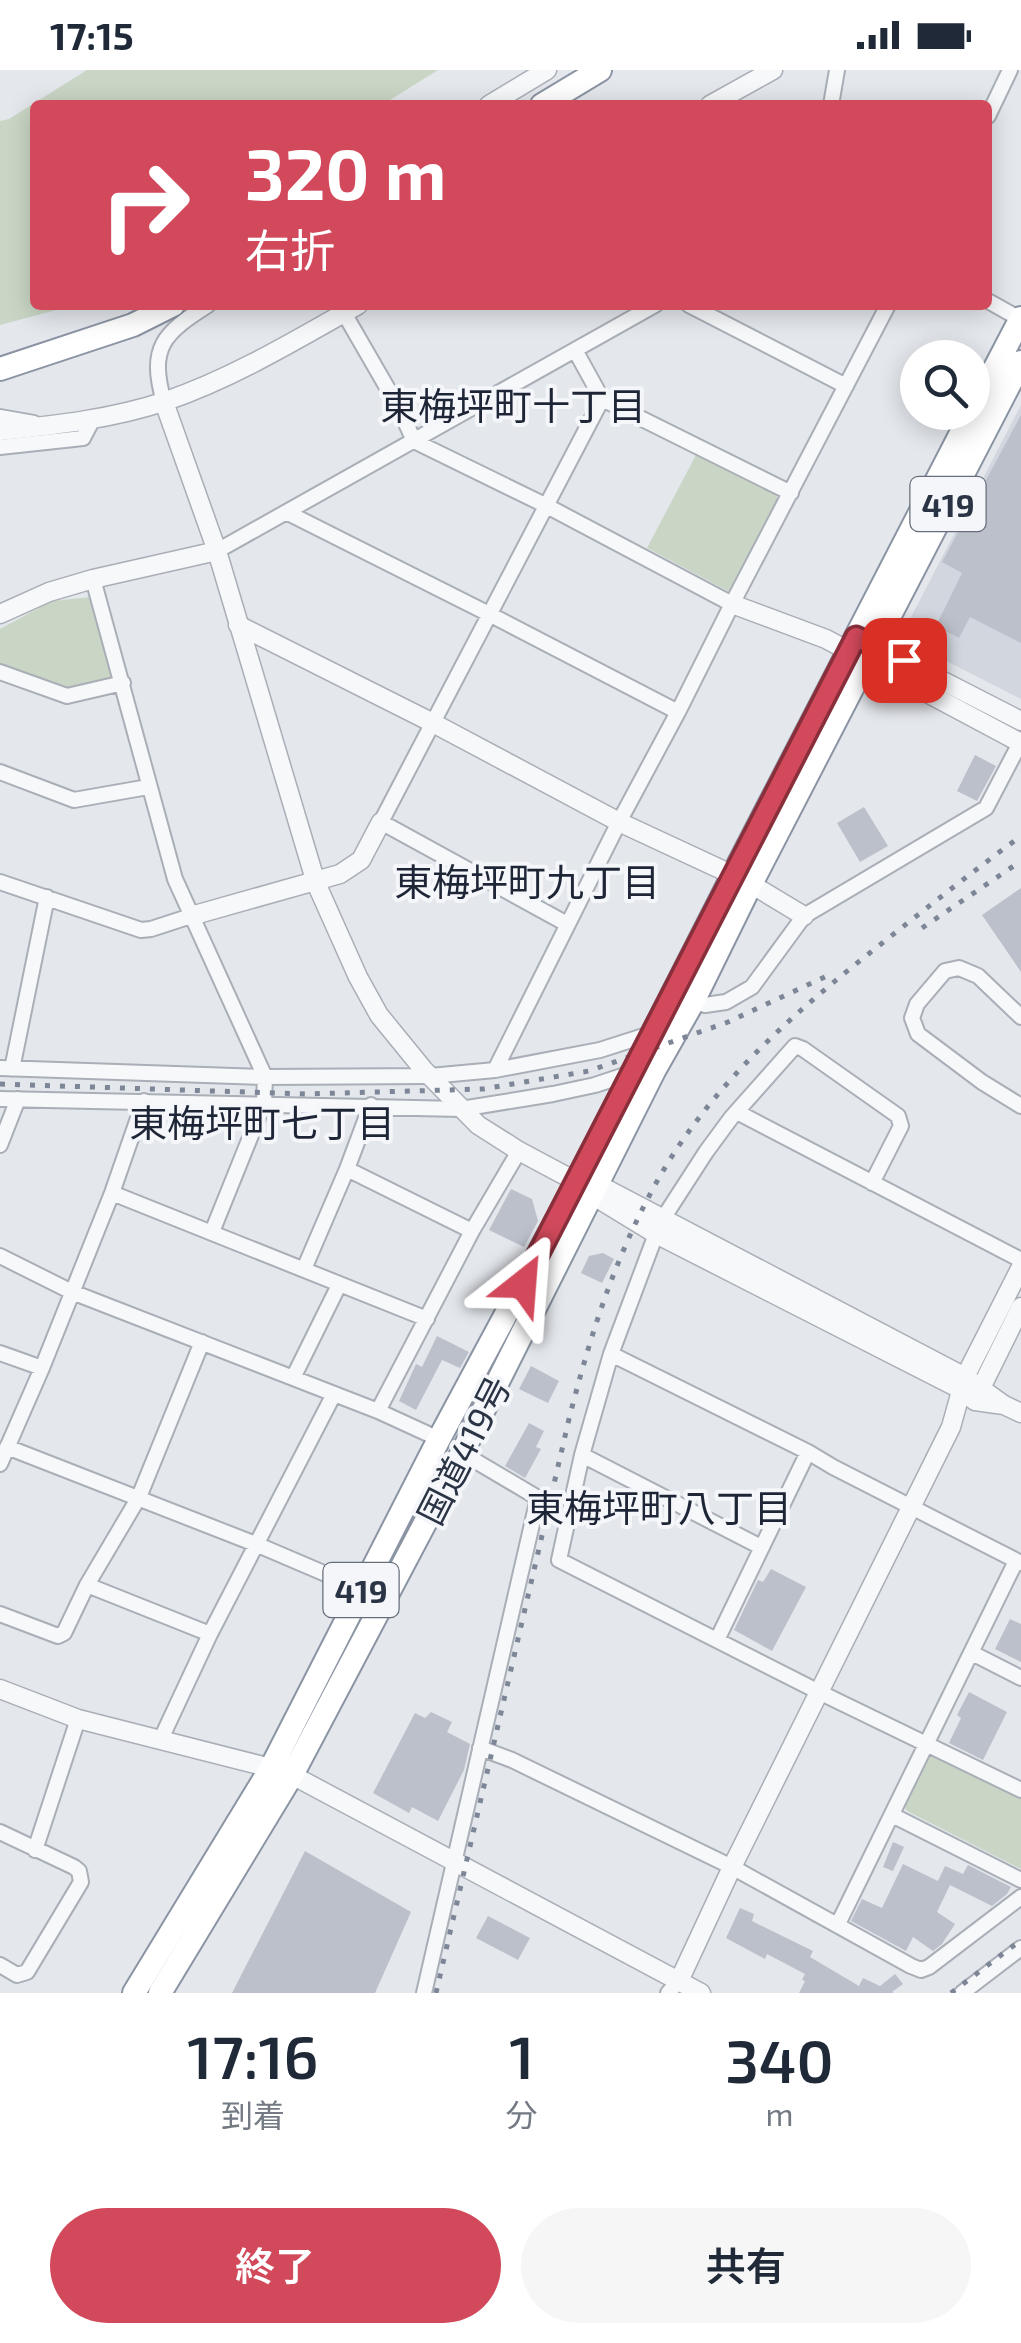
<!DOCTYPE html>
<html lang="ja">
<meta charset="utf-8">
<style>
:root{--surface:#fff;--page:#f6f6f7;--text:#1f2937;--muted:#747a83;--accent:#d1495b}
body{margin:0;font-family:"Exo 2","Noto Sans JP",sans-serif;background:var(--page);color:var(--text);height:100vh;display:flex;flex-direction:column;font-size:38px;white-space:nowrap}
*{box-sizing:border-box;margin:0}
p{font-size:32px;color:var(--muted)}
.icon{flex:none;width:55px;height:55px;fill:none;stroke:currentColor;stroke-width:2;stroke-linecap:round;stroke-linejoin:round}
.map{position:relative;height:1923px;overflow:hidden}
.panel{display:flex;flex-direction:column;background:var(--surface);flex:1}
.panel>*{flex:none}
.guide{position:absolute;left:30px;top:30px;width:962px;height:210px;border-radius:10px;box-shadow:0 5px 25px #0003;background:#d1495b;color:#fff;overflow:hidden}
.tools{position:absolute;left:900px;top:270px;display:grid;gap:20px}
.tools a{display:grid;place-items:center;width:90px;height:90px;border-radius:50%;background:var(--surface);box-shadow:0 5px 25px #0003;font-size:50px}
.pin{position:absolute;display:grid;place-items:center;width:85px;height:85px;color:#fff;margin:-42px;border-radius:20px;box-shadow:0 5px 15px #0006}
.me{position:absolute;width:110px;margin:-55px;rotate:28deg;stroke-linejoin:round;filter:drop-shadow(0 0 8px #0008)}
.turn{display:flex;align-items:center;gap:35px;height:210px;padding:0 50px;font-size:45px}
.turn .icon{width:130px;height:130px;stroke-width:2.5}
.turn b{display:block;font-size:70px;line-height:85px}
.eta{display:flex;justify-content:space-evenly;align-items:center;height:170px;text-align:center}
.eta b{font-size:60px;font-weight:600;line-height:70px}
.button{display:flex;gap:20px;margin-top:auto;padding:20px 50px}
.button a{flex:1;height:115px;border-radius:60px;background:var(--accent);color:#fff;font-size:40px;font-weight:600;line-height:115px;text-align:center}
.button a+a{background:var(--page);color:var(--text)}
.status{display:flex;justify-content:space-between;align-items:center;height:70px;padding:0 50px;background:var(--surface);direction:ltr}
.status svg{height:28px;fill:currentColor}
.map>svg:first-child{display:block}
.built{fill:#d2d6de}
.green{fill:#c9d6c5}
.building{fill:#bbc0ca}
.lines{fill:none;stroke-linecap:round;stroke-linejoin:round}
.minor-casing{stroke:#a9aeb7;stroke-width:18}
.tertiary-casing{stroke:#a9aeb7;stroke-width:21}
.trunk-casing{stroke:#8b94a3;stroke-width:26}
.minor{stroke:#f7f8fa;stroke-width:14}
.tertiary{stroke:#f7f8fa;stroke-width:18}
.trunk{stroke:#fff;stroke-width:22}
.rail{stroke:#7d8696;stroke-width:5;stroke-dasharray:5 10;stroke-linecap:butt}
.route-casing{stroke:#882f3b;stroke-width:25}
.route{stroke:#d1495b;stroke-width:18}
.labels{text-anchor:middle;dominant-baseline:central;stroke-width:8;stroke-linejoin:round;paint-order:stroke}
.shield{fill:#f4f6f9;stroke:#676e7b;stroke-width:2.5}
.shield-label{font-size:32px;font-weight:bold;fill:#2b3445}
.street-label{font-size:35px;fill:#2b3445;stroke:#f4f6f9}
.neighbourhood-label{font-size:38px;fill:#1d2536;stroke:#f4f6f9}
</style>
<div class="status"><b>17:15</b><svg viewBox="0 0 49 12"><path d="M0 12V9h3v3zM5 12V6h3v6zM10 12V3h3v9zM15 12V0h3v12zM26 1h20v11H26zM47 4h2v5h-2z"/></svg></div>
<div class="map">
<svg width="1021" height="1923" viewBox="0 0 1021 1923">
<rect width="100%" height="100%" fill="#e4e7ec"/>
<path class="built" d="M1021 335V629L917 576 908 553Z"/>
<path class="green" d="M87 0H438L382 35H35V235H64L56 240 0 255V51L9 49Z
M696 385 776 425 779 433 733 519 728 521 647 478Z
M91 527 113 609 72 619 0 598V559L52 531Z
M935 1683 1021 1725V1799L907 1741 903 1734 929 1684Z"/>
<path class="building" d="M1021 345V573L970 547 959 568 936 556 962 503 942 492Z
M975 685 996 696 977 731 957 721Z
M864 737 888 776 860 792 837 753Z
M1021 818V902L982 845Z
M511 1119 532 1129 538 1151 524 1177 489 1160Z
M603 1183 614 1189 602 1213 581 1203 589 1186Z
M437 1266 469 1282 460 1298 442 1290 416 1340 399 1331 416 1294 422 1297Z
M531 1296 559 1311 548 1333 519 1319Z
M529 1353 544 1361 536 1377 541 1379 525 1408 505 1396Z
M771 1499 806 1517 772 1581 734 1560 758 1510 763 1512Z
M1010 1549 1021 1554V1592L995 1579Z
M969 1622 1007 1642 983 1690 949 1673 961 1648 957 1645Z
M431 1642 452 1652 447 1662 470 1674 464 1700 438 1751 412 1737 409 1743 373 1723 415 1643 425 1648Z
M893 1772 904 1777 893 1801 883 1797Z
M305 1781 411 1842 375 1923H232Z
M903 1794 938 1811 945 1796 963 1804 968 1795 1011 1817 1007 1824 992 1836 950 1815 937 1842 955 1854 942 1874 933 1881 913 1867 906 1881 851 1851 862 1829 882 1838Z
M740 1838 754 1844 752 1851 813 1881 810 1887 859 1916 863 1908 880 1916 895 1904 903 1914 892 1922 894 1923H799L805 1911 802 1910 805 1904 767 1884 765 1889 726 1868Z
M488 1846 530 1868 518 1890 476 1868Z"/>
<g class="lines">
<g class="minor-casing">
<path id="minor" d="M831 35 837 0
M988 46 1010 0
M988 231 1020 249
M689 235 846 316
M344 243 400 340 414 371 545 435 732 534
M575 280 602 329
M164 332C148 277 164 263 208 235
M0 347 34 353
M0 377 83 368 93 349
M288 443 489 544 678 642
M217 481 655 235
M93 509 175 809 265 1007 264 1033 212 1162
M0 602 67 626 123 613
M0 702 74 730 148 717
M0 812 141 860 151 859 191 846
M567 854 381 752 602 329 791 423
M693 932 705 935 726 932 752 917 804 846 986 738 1020 673
M1021 947 978 906 959 898 945 901 917 934 912 948 918 964 982 1012 1021 1036
M0 998 265 1007 430 1006 495 1000 600 980 653 963
M12 999 47 827
M495 1000 619 752 678 642 732 534 888 235
M0 1029 461 1039 553 1024 595 1015 631 1003
M737 1042 1021 1190
M0 1075 18 1029
M347 1099 472 1161 378 1341
M112 1123 427 1249
M664 1147 706 1082 731 1048 795 976 803 979 898 1046 901 1056 872 1113
M472 1161 519 1081
M656 1164 611 1284 582 1385 559 1490 819 1622 1021 1720
M0 1186 72 1222 378 1341 439 1369
M304 1199 347 1099 371 1035
M0 1283 42 1298
M611 1284 808 1382 833 1397 1021 1493
M293 1308 339 1215
M7 1377 258 1475 361 1519
M582 1385 761 1477
M0 1394 42 1298 112 1123 144 1031
M87 1515 210 1564 334 1324
M0 1544 58 1566 64 1563 87 1515 139 1427 202 1272
M717 1570 808 1382
M972 1583 1021 1608
M160 1671 210 1564
M480 1678 512 1690 732 1797 911 1896 921 1900 929 1897 1021 1827
M892 1745 1021 1810
M0 1762 74 1797 79 1801 81 1812 27 1902 17 1905 0 1895
M35 1780 78 1649
M838 1854 1016 1491
M424 1923 538 1428 462 1383
M668 1923 679 1911
M962 1923 1021 1878"/>
</g>
<g class="tertiary-casing">
<path id="tertiary" d="M489 35 547 0
M710 35 773 0
M164 332 217 481 316 813 358 907 379 945 423 999 478 1055 519 1081 577 1112 592 1125 656 1164 960 1319 975 1331 1004 1335
M0 361C56 355 112 349 166 331 233 308 296 270 358 235
M732 534 826 569 1021 673
M0 544 49 522 93 509 217 481
M238 555 433 653 619 752 733 805
M865 571 1021 651
M751 814 804 846
M191 846 340 804 361 790 381 752
M588 1113 597 1114 965 1307 1004 1335 1021 1343
M977 1326 1021 1237
M0 1619 78 1649 271 1698 292 1705 701 1923
M679 1911 732 1797 951 1357 965 1307 1021 1197"/>
</g>
<g class="trunk-casing">
<path id="trunk" d="M542 35 600 0
M0 299 133 255 173 235
M972 342 1021 248
M134 1923 271 1698 439 1369 577 1112 733 805 972 342
M160 1923 292 1705 462 1383 655 999 693 932 751 814 1021 292"/>
</g>
<use href="#minor" class="minor"/>
<use href="#tertiary" class="tertiary"/>
<use href="#trunk" class="trunk"/>
<path class="rail" d="M922 858 1021 791
M0 1014 305 1024 483 1019 589 1001 728 952 829 905
M436 1923 569 1349C590 1266 614 1190 655 1115 708 1018 791 945 876 878 924 840 972 802 1021 766
M951 1923 1021 1870"/>
</g>
<g class="lines">
<g class="route-casing">
<path id="route" d="M523 1214 856 567 904 590"/>
</g>
<use href="#route" class="route"/>
</g>
<g class="labels">
<g class="shield">
<rect x="910.5" y="407" width="75" height="54" rx="8"/>
<rect x="323.5" y="1493" width="75" height="54" rx="8"/>
</g>
<g class="shield-label">
<text x="948" y="434">419</text>
<text x="361" y="1520">419</text>
</g>
<g class="street-label">
<text transform="translate(463 1380) rotate(-63)">国道419号</text>
</g>
<g class="neighbourhood-label">
<text x="513" y="335">東梅坪町十丁目</text>
<text x="527" y="811">東梅坪町九丁目</text>
<text x="262" y="1052">東梅坪町七丁目</text>
<text x="659" y="1437">東梅坪町八丁目</text>
</g>
</g>
</svg>
<div class="tools">
<a><svg class="icon" aria-label="search" viewBox="0 0 24 24"><circle cx="10" cy="10" r="6"/><path d="M15 15l6 6"/></svg></a>
</div>
<div class="pin" style="left:904px;top:590px;background:#d93025"><svg class="icon" aria-label="arrive" viewBox="0 0 24 24"><path d="M6 21V4h12l-3 4 3 4H6"/></svg></div>
<svg class="me" style="left:523px;top:1214px" viewBox="-20 -20 40 40"><path d="M0-17L14 15 0 8-14 15z" fill="#d1495b" stroke="#fff" stroke-width="4"/></svg>
<div class="guide">
<div class="turn"><svg class="icon" aria-label="right" viewBox="0 0 24 24"><path d="M7 20v-9h11M14 6l5 5-5 5"/></svg><div><b>320 m</b>右折</div></div>
</div>
</div>
<section class="panel">
<div class="eta">
<div><b>17:16</b><p>到着</p></div>
<div><b>1</b><p>分</p></div>
<div><b>340</b><p>m</p></div>
</div>
<div class="button"><a>終了</a><a>共有</a></div>
</section>
